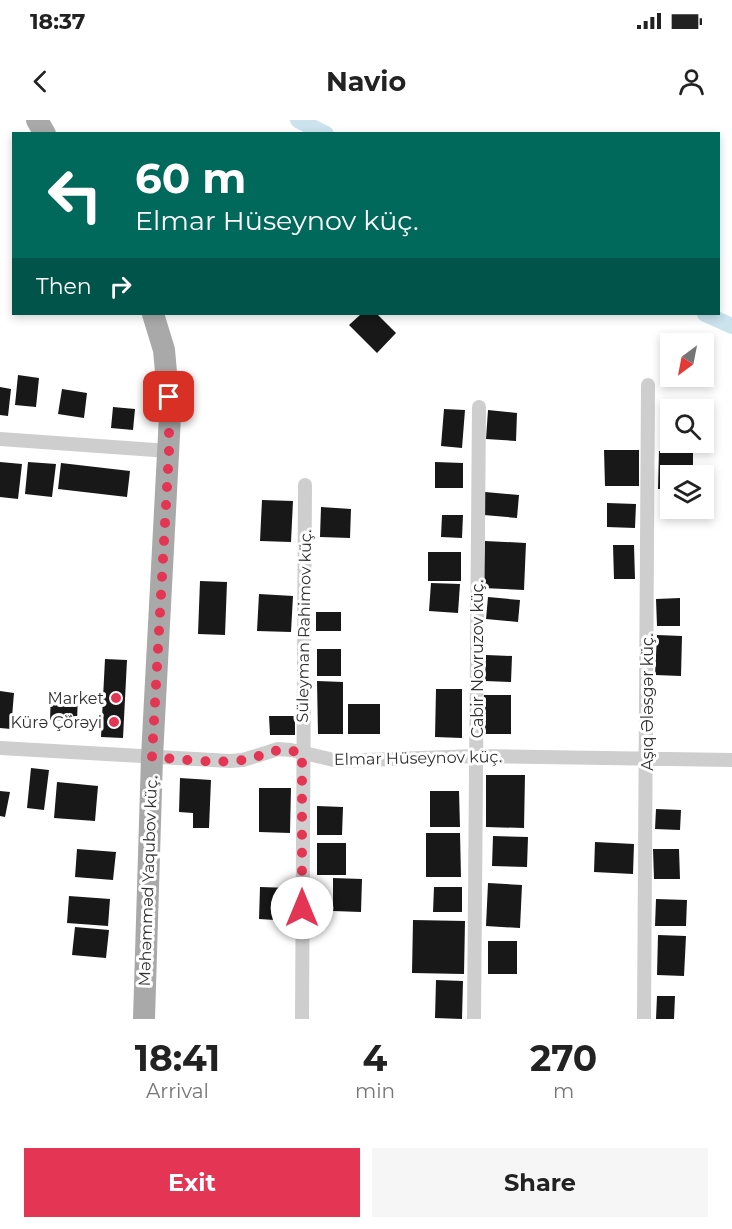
<!DOCTYPE html>
<meta charset="utf-8">
<style>
:root{--surface:#fff;--page:#f6f6f6;--text:#222;--muted:#767676;--accent:#e53554}
body{margin:0;font-family:Montserrat,sans-serif;background:var(--page);color:var(--text);height:100vh;display:flex;flex-direction:column;font-size:22px;white-space:nowrap}
*{box-sizing:border-box;margin:0}
p{font-size:20px;color:var(--muted)}
.icon{flex:none;width:33px;height:33px;fill:none;stroke:currentColor;stroke-width:2;stroke-linecap:round;stroke-linejoin:round}
.map{position:relative;height:899px;overflow:hidden}
.drawer{display:flex;flex-direction:column;background:var(--surface);flex:1}
.drawer>*{flex:none}
.hud{position:absolute;left:12px;top:12px;width:708px;height:183px;border-radius:0px;box-shadow:0 3px 9px #0003;background:#00695c;color:#fff;overflow:hidden}
.needle{width:39px;rotate:212deg}
.tools{position:absolute;left:660px;top:213px;display:grid;gap:12px}
.tools a{display:grid;place-items:center;width:54px;height:54px;border-radius:0px;background:var(--surface);box-shadow:0 3px 9px #0003;font-size:30px}
.pin{position:absolute;display:grid;place-items:center;width:51px;height:51px;color:#fff;margin:-26px;border-radius:12px;box-shadow:0 3px 9px #0006}
.me{position:absolute;width:66px;margin:-33px;rotate:0deg;stroke-linejoin:round;filter:drop-shadow(0 0 4px #0008)}
.turn{display:flex;align-items:center;gap:21px;height:126px;padding:0 24px;font-size:27px}
.turn .icon{width:78px;height:78px;stroke-width:2.5}
.turn b{display:block;font-size:42px;line-height:51px}
.then{display:flex;align-items:center;height:57px;padding:0 24px;background:#0003;gap:12px;font-size:22px}
.eta{display:flex;justify-content:space-evenly;align-items:center;height:102px;text-align:center}
.eta b{font-size:36px;font-weight:700;line-height:42px}
.button{display:flex;gap:12px;margin-top:auto;padding:12px 24px}
.button a{flex:1;height:69px;border-radius:0px;background:var(--accent);color:#fff;font-size:24px;font-weight:700;line-height:69px;text-align:center}
.button a+a{background:var(--page);color:var(--text)}
.status{display:flex;justify-content:space-between;align-items:center;height:42px;padding:0 30px;background:var(--surface);direction:ltr}
.status svg{height:16px;fill:currentColor}
header{display:flex;justify-content:space-between;align-items:center;height:78px;padding:0 24px;background:var(--surface);font-size:27px;font-weight:700}
.map>svg:first-child{display:block}
.lines{fill:none;stroke-linecap:round;stroke-linejoin:round}
.canal{stroke:#cbe3ed;stroke-width:16}
.building{fill:#181818}
.minor{stroke:#cecece;stroke-width:14}
.primary{stroke:#a9a9a9;stroke-width:22}
.route{stroke:#e53554;stroke-width:10;stroke-dasharray:0 18}
.poi-dot{fill:#e53554;stroke:#fff;stroke-width:2}
.labels{text-anchor:middle;dominant-baseline:central;stroke-width:6;stroke-linejoin:round;paint-order:stroke}
.street-label{font-size:16px;fill:#313131;stroke:#fff}
.poi-label{font-size:16px;fill:#313131;stroke:#fff;text-anchor:end}
</style>
<div class="status"><b>18:37</b><svg viewBox="0 0 49 12"><path d="M0 12V9h3v3zM5 12V6h3v6zM10 12V3h3v9zM15 12V0h3v12zM26 1h20v11H26zM47 4h2v5h-2z"/></svg></div>
<header><svg class="icon" aria-label="back" viewBox="0 0 24 24"><path d="M15 5l-7 7 7 7"/></svg>Navio<svg class="icon" aria-label="person" viewBox="0 0 24 24"><circle cx="12" cy="8" r="4"/><path d="M4 21q1-7 8-7t8 7"/></svg></header>
<div class="map">
<svg width="732" height="899" viewBox="0 0 732 899">
<rect width="100%" height="100%" fill="#fff"/>
<g class="lines">
<path class="canal" d="M298 0 326 14
M705 194 732 206"/>
</g>
<path class="building" d="M361 194H377L396 213 377 233 349 205Z
M18 255 39 258 36 287 15 285Z
M0 267 11 269 8 296 0 295Z
M62 269 87 273 84 298 58 294Z
M113 287 135 289 133 310 111 308Z
M444 289 465 290 462 328 441 326Z
M488 290 517 293 516 321 486 319Z
M604 330H639V366H605Z
M659 331 693 332V356H670V369H658Z
M0 342 22 344 18 379 0 377Z
M28 342 56 344 52 377 25 374Z
M435 342 463 343V368H435Z
M61 343 130 351 127 377 58 369Z
M485 372 519 375 517 398 484 395Z
M262 380 293 381 291 422 260 421Z
M607 383 636 384 635 408 607 407Z
M321 387 351 389 350 418 320 417Z
M442 395H463L462 418 441 417Z
M485 421 526 423 524 470 483 468Z
M613 425H634L635 459H614Z
M428 432H461V461H428Z
M200 461 227 462 225 515 198 514Z
M431 463 460 464 458 493 429 491Z
M259 474 293 476 291 512 257 511Z
M488 477 520 480 518 502 486 499Z
M680 478V506H657L656 479Z
M316 492H341V511H316Z
M657 515 682 516 681 556 655 555Z
M317 529H341V556H317Z
M486 535 512 536 511 562 485 561Z
M105 539 127 540 123 618 101 617Z
M317 561 343 562V614H318Z
M436 569H462V618L435 617Z
M0 571 14 573 11 609 0 608Z
M51 572 78 574 77 601 50 600Z
M484 575H511V614H483Z
M348 584H380V614H348Z
M269 596H295V615H270Z
M31 648 49 650 44 690 27 688Z
M486 655H525L524 708 486 707Z
M180 658 211 660 209 708H193V693L179 692Z
M57 662 98 666 95 701 54 698Z
M259 668H291L290 713 259 712Z
M0 671 10 672 5 697 0 696Z
M430 671H459L460 707H430Z
M317 686 343 687 342 715H317Z
M656 689 681 690 680 710 655 709Z
M426 713H460L461 757H426Z
M493 716 528 717 527 747 492 746Z
M595 722 634 724 633 754 594 752Z
M317 723H346V755H317Z
M77 729 116 732 113 760 75 757Z
M653 729H679L680 759H654Z
M333 758 362 759 361 792 333 791Z
M488 763 522 765 520 808 486 806Z
M260 767 291 768 290 801 259 799Z
M434 767H462V792H433Z
M69 776 110 779 108 806 67 803Z
M656 779 687 780 686 806H655Z
M413 800 465 801 464 854 412 853Z
M75 807 109 810 106 838 72 835Z
M658 815 686 816 684 856 657 855Z
M488 821H517V854H488Z
M436 860 463 861 462 899 435 898Z
M657 876H675L674 899H656Z"/>
<g class="lines">
<path class="minor" d="M0 319 169 331
M0 628 230 641 243 640 278 629 291 630 338 641 476 636 732 640
M302 899 305 365
M474 899 479 287
M644 899 648 265"/>
<path class="primary" d="M37 0 45 14
M144 899 152 637 170 296 164 230 153 194"/>
</g>
<g class="lines">
<path class="route" d="M169 277V331L152 637C179 639 217 644 243 640 269 636 270 625 302 633V788"/>
</g>
<g class="poi-dot">
<circle cx="116" cy="578" r="6"/>
<circle cx="114" cy="602" r="6"/>
</g>
<g class="labels">
<g class="street-label">
<text transform="translate(304 506) rotate(-89)">Süleyman Rahimov küç.</text>
<text transform="translate(477 539) rotate(-90)">Cabir Novruzov küç.</text>
<text transform="translate(647 582) rotate(-90)">Aşıq Ələsgər küç.</text>
<text transform="translate(418 638) rotate(-1)">Elmar Hüseynov küç.</text>
<text transform="translate(148 761) rotate(-88)">Məhəmməd Yaqubov küç.</text>
</g>
<g class="poi-label">
<text x="104" y="578">Market</text>
<text x="102" y="602">Kürə Çörəyi</text>
</g>
</g>
</svg>
<div class="tools">
<a><svg class="needle" viewBox="-14 -14 28 28"><path d="M0-13l5 13h-10z" fill="#e53935"/><path d="M0 13l5-13h-10z" fill="#767676"/></svg></a>
<a><svg class="icon" aria-label="search" viewBox="0 0 24 24"><circle cx="10" cy="10" r="6"/><path d="M15 15l6 6"/></svg></a>
<a><svg class="icon" aria-label="layers" viewBox="0 0 24 24"><path d="M12 4l9 5-9 5-9-5zM3 14l9 5 9-5"/></svg></a>
</div>
<div class="pin" style="left:169px;top:277px;background:#d93025"><svg class="icon" aria-label="arrive" viewBox="0 0 24 24"><path d="M6 21V4h12l-3 4 3 4H6"/></svg></div>
<svg class="me" style="left:302px;top:788px" viewBox="-20 -20 40 40"><circle r="19" fill="#fff"/><path d="M0-13L10 11 0 6-10 11z" fill="#e53554"/></svg>
<div class="hud">
<div class="turn"><svg class="icon" aria-label="left" viewBox="0 0 24 24"><path d="M17 20v-9H6M10 6l-5 5 5 5"/></svg><div><b>60 m</b>Elmar Hüseynov küç.</div></div>
<div class="then">Then<svg class="icon" aria-label="right" viewBox="0 0 24 24"><path d="M7 20v-9h11M14 6l5 5-5 5"/></svg></div>
</div>
</div>
<section class="drawer">
<div class="eta">
<div><b>18:41</b><p>Arrival</p></div>
<div><b>4</b><p>min</p></div>
<div><b>270</b><p>m</p></div>
</div>
<div class="button"><a>Exit</a><a>Share</a></div>
</section>
